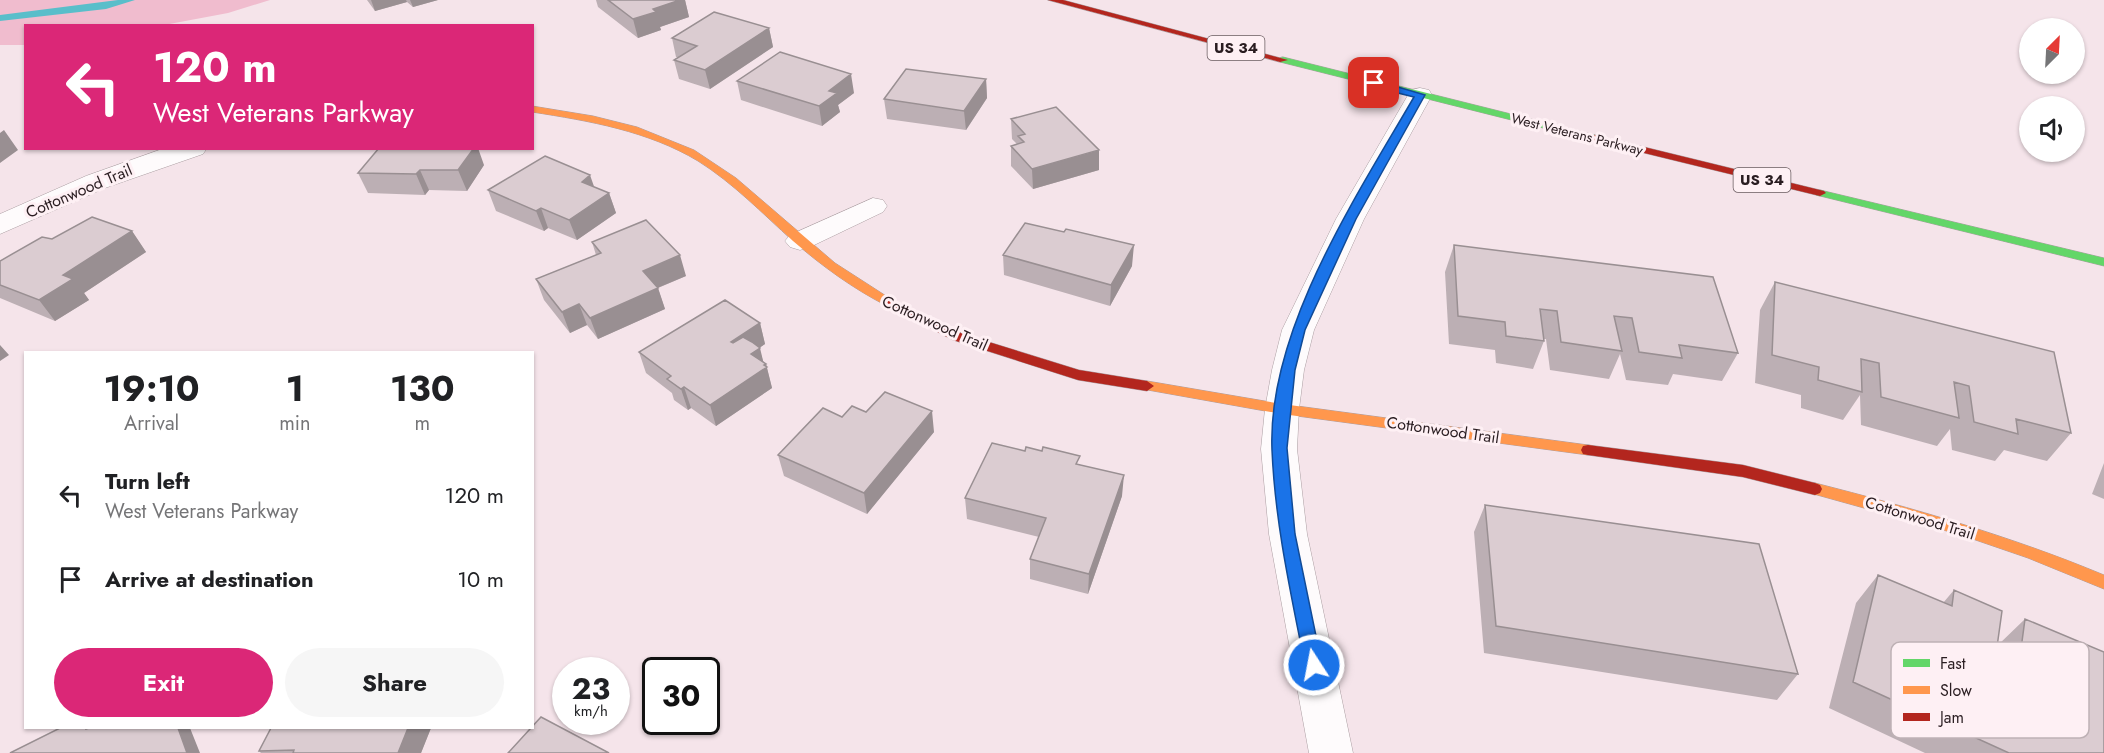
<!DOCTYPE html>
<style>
:root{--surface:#fff;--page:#f6f6f6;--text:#202124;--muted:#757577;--accent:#db2777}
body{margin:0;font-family:Jost,sans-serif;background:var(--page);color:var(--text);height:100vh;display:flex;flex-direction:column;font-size:22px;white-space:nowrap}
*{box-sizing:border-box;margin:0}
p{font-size:20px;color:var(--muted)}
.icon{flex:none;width:33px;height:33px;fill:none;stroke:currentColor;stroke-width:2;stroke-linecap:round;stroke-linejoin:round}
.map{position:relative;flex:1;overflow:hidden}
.sheet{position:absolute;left:24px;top:351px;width:510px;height:378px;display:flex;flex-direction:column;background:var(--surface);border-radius:0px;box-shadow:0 2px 4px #0004}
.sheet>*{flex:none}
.top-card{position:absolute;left:24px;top:24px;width:510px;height:126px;border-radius:0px;box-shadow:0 2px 4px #0004;background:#db2777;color:#fff;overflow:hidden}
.needle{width:39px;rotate:24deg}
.fabs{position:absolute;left:2019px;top:18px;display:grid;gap:12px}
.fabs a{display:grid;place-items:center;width:66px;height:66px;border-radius:50%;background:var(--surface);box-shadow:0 2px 4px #0004;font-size:30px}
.speed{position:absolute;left:552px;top:657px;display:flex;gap:12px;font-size:30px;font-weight:700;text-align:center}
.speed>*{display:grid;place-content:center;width:78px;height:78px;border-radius:50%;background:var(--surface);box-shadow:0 2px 4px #0004;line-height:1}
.speed small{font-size:15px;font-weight:400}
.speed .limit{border:3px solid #111;border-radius:9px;background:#fff;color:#111}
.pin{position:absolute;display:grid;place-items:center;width:51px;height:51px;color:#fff;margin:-26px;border-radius:12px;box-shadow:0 3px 9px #0006}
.me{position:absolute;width:66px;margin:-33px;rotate:349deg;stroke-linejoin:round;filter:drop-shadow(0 0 4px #0008)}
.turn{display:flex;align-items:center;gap:21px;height:126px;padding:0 30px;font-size:27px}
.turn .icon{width:78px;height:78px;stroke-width:2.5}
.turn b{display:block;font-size:42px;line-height:51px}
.eta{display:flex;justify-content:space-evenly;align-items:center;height:102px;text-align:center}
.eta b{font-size:36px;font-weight:700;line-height:42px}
.button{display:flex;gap:12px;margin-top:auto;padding:12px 30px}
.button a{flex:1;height:69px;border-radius:36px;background:var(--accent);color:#fff;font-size:24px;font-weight:700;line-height:69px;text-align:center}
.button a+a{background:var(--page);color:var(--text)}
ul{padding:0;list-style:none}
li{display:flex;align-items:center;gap:18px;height:84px;padding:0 30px}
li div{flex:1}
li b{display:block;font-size:22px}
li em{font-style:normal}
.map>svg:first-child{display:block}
.green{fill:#f0bcce}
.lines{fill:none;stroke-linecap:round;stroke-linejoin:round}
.stream{fill:#59beca;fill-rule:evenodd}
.street-casing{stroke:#ab9ea2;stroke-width:1}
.fast-casing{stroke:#ab9ea2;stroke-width:1}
.slow-casing{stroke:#ab9ea2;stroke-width:1}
.jam-casing{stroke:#ab9ea2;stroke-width:1}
.street{fill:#fefbfc;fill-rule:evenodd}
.fast{fill:#63d668;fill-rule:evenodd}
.slow{fill:#ff974d;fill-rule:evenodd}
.jam{fill:#b3261e;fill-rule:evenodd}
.wall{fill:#bcafb4}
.shaded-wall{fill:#998f92}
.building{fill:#dbccd1;stroke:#998f92;stroke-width:1.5}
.route{fill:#1a73e8;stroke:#114b97;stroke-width:1.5}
.labels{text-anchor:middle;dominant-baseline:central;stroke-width:6;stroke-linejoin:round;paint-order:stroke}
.far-street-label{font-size:14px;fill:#2a1d21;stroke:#fef0f4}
.shield{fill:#fef0f4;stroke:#6a5c60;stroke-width:1.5}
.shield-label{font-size:15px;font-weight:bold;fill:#2a1d21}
.street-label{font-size:16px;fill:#2a1d21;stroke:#fef0f4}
.key{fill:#fef0f4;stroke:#beb1b5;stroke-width:1.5}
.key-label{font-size:16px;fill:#2a1d21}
</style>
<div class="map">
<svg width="2104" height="753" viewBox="0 0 2104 753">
<rect width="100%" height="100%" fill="#f5e4ea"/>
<path class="green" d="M0 0H270L228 13 164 25 26 26 25 45H0Z"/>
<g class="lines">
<path class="stream" d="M118 0H135L106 9 0 21V15Z"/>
<g class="street-casing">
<path id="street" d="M1420 88 1429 90 1432 95 1364 219 1314 330 1304 370 1299 409 1297 449 1307 534 1353 753H1309L1269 534 1261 449 1265 409 1272 370 1282 330 1336 219 1408 95 1411 90Z
M165 148H207L203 154 105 188 0 234V214L86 176Z
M873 198 883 200 887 206 883 212 810 247 800 250 790 247 785 241 790 235Z"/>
</g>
<g class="fast-casing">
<path id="fast" d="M1283 57 1599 136 1600 138 1595 141 1280 62V58Z
M1820 190 2104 258V266L1816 195V191Z"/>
</g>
<g class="slow-casing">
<path id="slow" d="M532 106 593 116 637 127 694 150 736 178 835 263 897 303 891 307 887 306C852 288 822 266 793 241 762 213 733 183 698 161 648 131 590 121 532 112Z
M1147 381 1282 404 1588 445 1593 446 1595 450 1593 454 1588 455 1282 414 1142 389 1140 386 1142 383Z
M1815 483C1913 508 2010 536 2104 575V589L2028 558 1961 535 1810 493 1808 489 1810 485Z"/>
</g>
<g class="jam-casing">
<path id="jam" d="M1048 0H1063L1288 60 1280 62Z
M1595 135 1824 191 1826 193 1820 196 1591 140V136Z
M891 299 963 334 1079 370 1147 381 1154 386 1147 391 1078 380 953 340 887 306 885 303Z
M1588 445 1743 465 1815 483 1820 485 1822 489 1820 493 1815 495 1743 477 1588 455 1583 454 1581 450 1583 446Z"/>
</g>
<use href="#street" class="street"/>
<use href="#fast" class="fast"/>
<use href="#slow" class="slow"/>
<use href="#jam" class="jam"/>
</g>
<path class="wall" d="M367 0H438L413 7 407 2 375 11Z
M596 0H685L689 17 660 27 661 30 638 38 598 7Z
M769 28 773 47 710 89 679 79 674 60 678 57H676L672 38Z
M986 79 987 98 966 130 887 119 884 99Z
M737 81 854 93 838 105 840 112 822 126 741 100Z
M1011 119 1099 170 1033 189 1011 166V146L1017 144 1012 139Z
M484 165 467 191 429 190 425 195 368 193 358 173Z
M594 187 609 193 616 213 577 240 548 228 544 231 496 211 488 190Z
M132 231 146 252 84 293 89 300 55 321 0 298V261L52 239Z
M592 242 686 276 658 288 665 309 598 339 587 325 570 333 544 300 536 279 596 255Z
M1454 245 1738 353 1722 381 1673 374 1668 385 1626 380 1620 354 1609 379 1550 370 1546 339H1544V341L1533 369 1496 363 1495 350 1449 344 1445 272Z
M1003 255 1132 266 1110 306 1004 275Z
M1775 282 2071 433 2047 461 2004 450 1995 461 1952 450 1950 429 1937 446 1861 425 1860 395 1843 420 1801 408V395L1755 383 1760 310Z
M760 323 765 344 759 348 763 361 766 364 772 388 716 426 691 408 688 410 674 400 672 393 646 373 639 352Z
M866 412 934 432 867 514 784 476 778 455 842 417Z
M2104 463V499L2092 494Z
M1080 465 1122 496 1088 594 1030 579V559L1039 537 967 519 965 498Z
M1485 505 1798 674 1777 700 1484 653 1474 532Z
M1878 575 1943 603 1954 590 1996 654 1997 646 2025 619 2104 753H1925L1829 708 1856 603Z
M271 728H431L421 753H261L259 751Z"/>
<path class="shaded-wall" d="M371 0H406L407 2 375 11Z
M410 0H438L413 7Z
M680 0H685L689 17 660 27 661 30 638 38 633 19 653 9Z
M769 28 773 47 710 89 705 70Z
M851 74 854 93 838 105 840 112 822 126 819 106 829 91Z
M986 79 987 98 966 130 964 111Z
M4 130 18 150 0 163V133Z
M474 148H478L484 165 467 191 458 170Z
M1099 150V170L1033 189 1032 169Z
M420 170 429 190 425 195 416 174Z
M590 175 597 195 582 182Z
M609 193 616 213 577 240 569 220Z
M541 208 548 228 544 231 536 211Z
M132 231 146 252 84 293 89 300 55 321 39 300 63 275Z
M1134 245 1132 266 1110 306 1111 285Z
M680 255 686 276 650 291 643 271Z
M658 288 665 309 598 339 590 318Z
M579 304 587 325 570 333 562 312Z
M760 323 765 344 736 363 731 342Z
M0 345 9 355 0 361Z
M760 348 765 369 764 365 766 364 772 388 716 426 710 405 751 354Z
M684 387 691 408 688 410 681 389Z
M932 411 934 432 867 514 864 493Z
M1124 475 1122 496 1088 594 1089 574Z
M178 728H190L200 753H187Z
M408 728H431L421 753H398Z"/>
<path class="building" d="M608 0H680L653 9 656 12 633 19Z
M714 12 769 28 705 70 674 60 697 46 672 38Z
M780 52 851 74 829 91 837 93 819 106 737 81Z
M906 69 986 79 964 111 884 99Z
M1056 107 1099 150 1032 169 1011 146 1024 142 1018 136 1025 134 1011 119Z
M379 148H474L458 170H420L416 174 358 173Z
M545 156 590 175 582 182 609 193 569 220 541 208 536 211 488 190Z
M92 217 132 231 63 275 73 279 39 300 0 285V261L42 237 52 239Z
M646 220 680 255 643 271 658 288 590 318 579 304 562 312 536 279 601 253 592 242Z
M1025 223 1064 232 1066 229 1134 245 1111 285 1003 255Z
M1454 245 1713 277 1738 353 1679 345 1682 358 1639 352 1632 318 1614 316 1622 351 1561 342 1557 311 1540 309 1544 341 1506 336 1505 322 1458 316Z
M1775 282 2054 352 2071 433 2016 419 2018 434 1974 422 1969 386 1954 382 1959 418 1881 397 1879 363 1861 359 1862 392 1818 380 1819 367 1772 355Z
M725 300 760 323 731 342 733 343 743 337 752 342 760 348 751 354 766 364 764 365 767 367 710 405 684 387 681 389 667 379 671 376 639 352Z
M885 392 932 411 864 493 778 455 823 408 842 417 852 406 866 412Z
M992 443 1025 451 1026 447 1042 451 1043 447 1080 456 1076 464 1124 475 1089 574 1030 559 1046 518 965 498Z
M1485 505 1759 544 1798 674 1496 626Z
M1878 575 1952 606 1954 590 2002 611 1996 654 2019 664 2025 619 2104 652V753H2009L1853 682Z
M541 717 609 753H508Z
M60 728H86V729L89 728H178L187 753H10Z
M271 728H408L398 753H293L294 750 259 751Z"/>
<path class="route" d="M1374 80 1425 95 1356 219 1305 330 1295 370 1287 448 1295 534 1322 665 1320 671 1314 673 1308 671 1305 665C1291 594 1275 523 1272 450 1267 331 1356 197 1414 97L1370 86 1369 83Z"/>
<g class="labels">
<g class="far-street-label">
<text transform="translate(1577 134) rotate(14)">West Veterans Parkway</text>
</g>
<g class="shield">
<rect x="1207.5" y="36" width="57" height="24" rx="4.5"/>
<rect x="1733.5" y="168" width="57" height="24" rx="4.5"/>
</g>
<g class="shield-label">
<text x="1236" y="48">US 34</text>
<text x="1762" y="180">US 34</text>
</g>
<g class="street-label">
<text transform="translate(79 191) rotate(-23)">Cottonwood Trail</text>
<text transform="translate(935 323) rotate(24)">Cottonwood Trail</text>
<text transform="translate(1443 430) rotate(8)">Cottonwood Trail</text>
<text transform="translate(1920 518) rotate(17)">Cottonwood Trail</text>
</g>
</g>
<rect x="1891" y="642" width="198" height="96" rx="9" class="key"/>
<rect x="1903" y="659" width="27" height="8" fill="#63d668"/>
<rect x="1903" y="686" width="27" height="8" fill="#ff974d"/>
<rect x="1903" y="713" width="27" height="8" fill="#b3261e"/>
<g class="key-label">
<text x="1940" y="669">Fast</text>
<text x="1940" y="696">Slow</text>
<text x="1940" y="723">Jam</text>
</g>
</svg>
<div class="fabs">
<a><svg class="needle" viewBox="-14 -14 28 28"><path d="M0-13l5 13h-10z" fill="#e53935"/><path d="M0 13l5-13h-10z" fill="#757577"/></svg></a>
<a><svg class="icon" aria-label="sound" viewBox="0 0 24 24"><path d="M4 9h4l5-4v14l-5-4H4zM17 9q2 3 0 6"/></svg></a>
</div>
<div class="speed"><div>23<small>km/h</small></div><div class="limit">30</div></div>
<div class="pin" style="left:1374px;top:83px;background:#d93025"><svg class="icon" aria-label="arrive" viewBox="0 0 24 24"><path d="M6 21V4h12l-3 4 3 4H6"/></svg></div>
<svg class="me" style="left:1314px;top:665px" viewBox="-20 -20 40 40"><circle r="17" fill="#1a73e8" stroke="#fff" stroke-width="3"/><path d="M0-11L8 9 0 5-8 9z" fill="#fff"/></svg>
<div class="top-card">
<div class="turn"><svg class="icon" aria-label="left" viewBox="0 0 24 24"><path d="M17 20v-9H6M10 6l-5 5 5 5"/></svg><div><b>120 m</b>West Veterans Parkway</div></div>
</div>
<section class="sheet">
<div class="eta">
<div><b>19:10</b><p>Arrival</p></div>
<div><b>1</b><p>min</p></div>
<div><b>130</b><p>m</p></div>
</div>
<ul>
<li><svg class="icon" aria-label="left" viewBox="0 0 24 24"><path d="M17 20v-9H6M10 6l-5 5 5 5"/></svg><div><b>Turn left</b><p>West Veterans Parkway</p></div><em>120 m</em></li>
<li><svg class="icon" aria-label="arrive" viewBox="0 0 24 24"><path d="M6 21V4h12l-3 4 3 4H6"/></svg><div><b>Arrive at destination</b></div><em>10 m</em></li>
</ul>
<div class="button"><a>Exit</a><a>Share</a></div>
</section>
</div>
